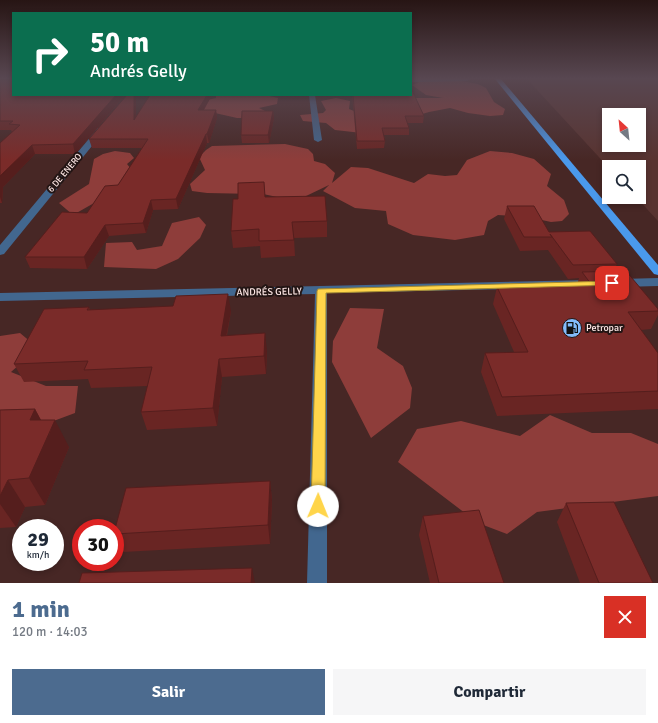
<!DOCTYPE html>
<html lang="es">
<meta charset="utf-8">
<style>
:root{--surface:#fff;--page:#f6f6f7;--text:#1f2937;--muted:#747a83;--accent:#4c6b8f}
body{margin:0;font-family:Signika,sans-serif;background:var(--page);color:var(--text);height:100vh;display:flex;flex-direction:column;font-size:15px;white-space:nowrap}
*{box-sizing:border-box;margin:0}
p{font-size:13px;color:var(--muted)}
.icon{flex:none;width:22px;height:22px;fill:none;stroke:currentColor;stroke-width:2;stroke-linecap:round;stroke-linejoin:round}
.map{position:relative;height:583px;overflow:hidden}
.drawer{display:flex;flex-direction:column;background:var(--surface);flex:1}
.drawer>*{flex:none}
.top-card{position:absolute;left:12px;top:12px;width:400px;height:84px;border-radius:0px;box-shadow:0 2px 6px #0003;background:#0b6e4f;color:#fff;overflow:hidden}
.needle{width:26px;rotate:333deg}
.buttons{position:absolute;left:602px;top:108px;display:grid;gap:8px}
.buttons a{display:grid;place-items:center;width:44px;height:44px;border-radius:0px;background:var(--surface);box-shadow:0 2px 6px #0003;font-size:20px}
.speed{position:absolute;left:12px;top:519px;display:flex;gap:8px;font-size:20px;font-weight:700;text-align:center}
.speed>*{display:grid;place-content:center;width:52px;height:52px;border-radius:50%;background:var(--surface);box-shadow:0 2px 6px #0003;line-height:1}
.speed small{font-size:10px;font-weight:400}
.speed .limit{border:6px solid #d22;background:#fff;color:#111}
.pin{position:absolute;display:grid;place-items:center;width:34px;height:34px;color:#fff;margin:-17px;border-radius:8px;box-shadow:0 2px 6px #0006}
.me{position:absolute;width:44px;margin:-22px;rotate:1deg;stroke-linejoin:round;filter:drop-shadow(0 0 3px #0008)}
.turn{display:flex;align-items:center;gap:14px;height:84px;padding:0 12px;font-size:18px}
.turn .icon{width:52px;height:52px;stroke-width:2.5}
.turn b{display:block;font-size:28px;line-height:34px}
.round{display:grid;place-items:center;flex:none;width:42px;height:42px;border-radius:0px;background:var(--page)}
.overview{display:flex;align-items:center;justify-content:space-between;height:68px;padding:0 12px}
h1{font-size:24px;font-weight:700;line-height:30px;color:var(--accent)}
.button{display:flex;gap:8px;margin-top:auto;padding:8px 12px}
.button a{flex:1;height:46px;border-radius:0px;background:var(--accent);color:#fff;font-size:16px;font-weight:700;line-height:46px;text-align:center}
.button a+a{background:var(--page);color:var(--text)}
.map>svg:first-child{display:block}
.built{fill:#583330;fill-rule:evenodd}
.forest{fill:#8e3d3a}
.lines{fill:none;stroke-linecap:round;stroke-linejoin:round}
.minor{fill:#42678f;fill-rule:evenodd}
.major{fill:#4a99ec;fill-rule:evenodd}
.wall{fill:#692523}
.shaded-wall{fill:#551e1d}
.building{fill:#7a2b29;stroke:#551e1d}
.route{fill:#ffd54a;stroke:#a68a30}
.labels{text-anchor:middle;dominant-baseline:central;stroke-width:4;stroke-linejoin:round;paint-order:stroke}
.far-street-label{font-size:9px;fill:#ffe9e7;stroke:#231514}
.street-label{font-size:10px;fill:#ffe9e7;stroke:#231514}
.poi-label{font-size:10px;fill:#ffe9e7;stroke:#231514;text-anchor:start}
</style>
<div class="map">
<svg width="658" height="583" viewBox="0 0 658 583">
<rect width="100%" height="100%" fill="#472725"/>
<path class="built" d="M527 79H658V221L636 197H639V167L609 168ZM609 115H639V145H609Z"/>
<path class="forest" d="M441 80H456L478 84 486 88 494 102 505 109 503 115 490 116 468 113 450 108 429 112 419 115 413 98H443L426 95 412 85 420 82Z
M216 95H265L278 98 277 104 259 108 267 112 245 118H237L215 113 207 114 184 104 199 102 216 98Z
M336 98 350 101 349 109 354 111 362 133 335 130 326 123 303 121 300 115 323 113 326 110 321 101Z
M285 144 308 149 313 154 314 161 325 164 335 173 332 183 351 167 368 168 414 183 428 174 445 176 457 175 467 160 490 151 512 153 534 159 551 174 547 186 564 200 569 214 562 221 551 222 528 217 498 215 488 221 484 235 455 240 413 235 388 224 386 211 355 208 323 191 329 185 304 197 282 198 263 194 207 193 192 191 190 184 205 170 199 157 206 150 212 146Z
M115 151 130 153 134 158 127 164 138 178 73 215 59 203 89 184 94 159 103 154Z
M199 217 206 225 200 238 178 259 156 269 104 267 106 243 132 242 137 250 162 246 172 223Z
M350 308 384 309 377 348 403 366 412 388 410 408 371 438 332 362 333 341Z
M20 333 38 348 11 372 46 386H78L75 413 24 432H0V336Z
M550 415 592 433H631L658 444V496L537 512 507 534 478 523 398 462 417 429 461 421 520 436Z"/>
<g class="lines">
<path class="minor" d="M411 79H470L467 81 411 82Z
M309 95H315L322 140 318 142 314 140Z
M98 128H104L105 130 4 254 0 255V245Z
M658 278V286L621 287 617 286 615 283 617 280 621 279Z
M593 280 597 281 599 284 597 287 327 293V583H307L315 294 0 301V293Z"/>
<path class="major" d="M495 79H501L658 265V275L654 274Z"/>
</g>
<path class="wall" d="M0 79H13V95H125L75 154H35L3 187 2 203H0V143L12 132 11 130H0Z
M127 95H136V117L150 95H212L204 110H216L217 118 209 143H207L178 209 153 210 146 233 109 236 87 269 30 268 25 257 87 213 118 185 142 148H92L89 139Z
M352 95H411L424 116 423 123H408L409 128V135H384L385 141 384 148 357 149Z
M273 111 274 118 269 143H242L241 135Z
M266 197 327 221V237L294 238 295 256 261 258 260 246 233 248 231 231Z
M507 206 549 232 617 264 614 271 658 311V315L651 329 641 330 658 353V409L497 416 481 372 485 353 514 352 493 304 497 287 577 285 579 278 568 279 548 250 520 251 504 219Z
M89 307 90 310 231 311 227 335 267 351 266 374 222 377 217 426 147 430 141 412 148 386 91 388 88 379 24 382 14 364Z
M35 409 41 420 69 447 45 505 25 507 16 527 0 528V410Z
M270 481 272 500 270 544 123 552 115 537V529Z
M566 503 653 583H580L557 522Z
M423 516 504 583H430L419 535Z"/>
<path class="shaded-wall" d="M116 95H125L75 154 73 144Z
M134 95H136V128L134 120Z
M207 95H212L199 118 198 110Z
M216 110 217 118 209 143 207 134Z
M273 111 274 118 269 143 268 135Z
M206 134 207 143 178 209 176 199Z
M32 145 35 154 3 187 2 203 0 197V176Z
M151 200 153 210 146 233 143 223Z
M105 225 109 236 87 269 84 257Z
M228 294 231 311 223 353 221 336Z
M265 333 267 351 266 374 264 356Z
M219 359 222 377 217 426 213 408Z
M35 409 49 435 55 420 69 447 45 505 29 478 30 420Z
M8 480 25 507 16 527 0 504V496Z
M270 481 272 500 270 544 268 525Z
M252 568 255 583H251Z"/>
<path class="building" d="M11 79H13V95H116L73 144 32 145 0 176V143L20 125 9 124 13 121H0V80H10Z
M411 88 424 116H405L409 128H382L385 141H357L353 95H411Z
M127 95H134V120L150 95H207L198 110H216L207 134H206L176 199 151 200 143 223 105 225 84 257H25L62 212 87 213 105 186 118 185 148 139H89Z
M242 111H273L268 135H241Z
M264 182 265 197 325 196 327 221 292 222 294 240 259 241V229L231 231 233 199H238V183Z
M507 206H534L549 232 590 231 617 264 573 265 550 234 552 237H524Z
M626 271 658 309V311L628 312 658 353V391L502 397 485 353 528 352 497 287 591 284 582 272Z
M228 294 221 336 265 333 264 356 219 359 213 408 141 412 152 367 84 370 88 361 14 364 44 309 89 307 87 310 173 306 176 296Z
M35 409 30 420H55L29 478 8 480 0 496V410Z
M270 481 268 525 115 534V529L126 488Z
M614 502 653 583H599L566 503Z
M479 510 504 583H439L423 516Z
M252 568 251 583H79L82 573Z"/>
<linearGradient id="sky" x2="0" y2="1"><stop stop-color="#271514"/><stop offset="0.49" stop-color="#584751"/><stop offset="1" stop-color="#584751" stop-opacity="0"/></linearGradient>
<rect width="658" height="160" fill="url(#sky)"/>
<path class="route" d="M612 281H615L617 283 615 285 326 293 325 506 323 511 318 512 313 511 311 506 317 291 318 289Z"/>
<defs>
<g id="fuel-disc" transform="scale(1)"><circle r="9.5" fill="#83bcfb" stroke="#231514"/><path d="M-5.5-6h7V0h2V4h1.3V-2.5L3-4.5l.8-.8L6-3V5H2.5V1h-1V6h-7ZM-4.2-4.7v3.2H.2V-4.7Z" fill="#111"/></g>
</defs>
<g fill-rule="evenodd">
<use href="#fuel-disc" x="572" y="328"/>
</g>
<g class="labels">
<g class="far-street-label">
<text transform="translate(65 173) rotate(-50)">6 DE ENERO</text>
</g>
<g class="street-label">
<text transform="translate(269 292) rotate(-1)">ANDRÉS GELLY</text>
</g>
<g class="poi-label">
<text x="586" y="328">Petropar</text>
</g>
</g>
</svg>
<div class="buttons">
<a><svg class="needle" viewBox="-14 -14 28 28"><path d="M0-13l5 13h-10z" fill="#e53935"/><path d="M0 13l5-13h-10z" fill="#747a83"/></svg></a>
<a><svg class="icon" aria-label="search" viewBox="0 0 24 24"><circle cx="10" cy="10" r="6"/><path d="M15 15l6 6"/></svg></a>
</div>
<div class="speed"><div>29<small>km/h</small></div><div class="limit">30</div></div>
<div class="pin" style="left:612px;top:283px;background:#d93025"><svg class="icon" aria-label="arrive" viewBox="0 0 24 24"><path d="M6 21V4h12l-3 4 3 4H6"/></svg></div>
<svg class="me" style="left:318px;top:506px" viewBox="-20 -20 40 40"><circle r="19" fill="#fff"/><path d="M0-13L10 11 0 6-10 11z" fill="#ffd54a"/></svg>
<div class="top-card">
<div class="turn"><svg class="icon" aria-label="right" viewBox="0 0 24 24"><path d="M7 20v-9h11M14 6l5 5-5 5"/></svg><div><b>50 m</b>Andrés Gelly</div></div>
</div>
</div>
<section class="drawer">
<div class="overview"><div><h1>1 min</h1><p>120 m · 14:03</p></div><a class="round" style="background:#d93025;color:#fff"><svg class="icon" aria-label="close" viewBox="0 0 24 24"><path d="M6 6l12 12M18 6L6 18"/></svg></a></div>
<div class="button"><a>Salir</a><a>Compartir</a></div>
</section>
